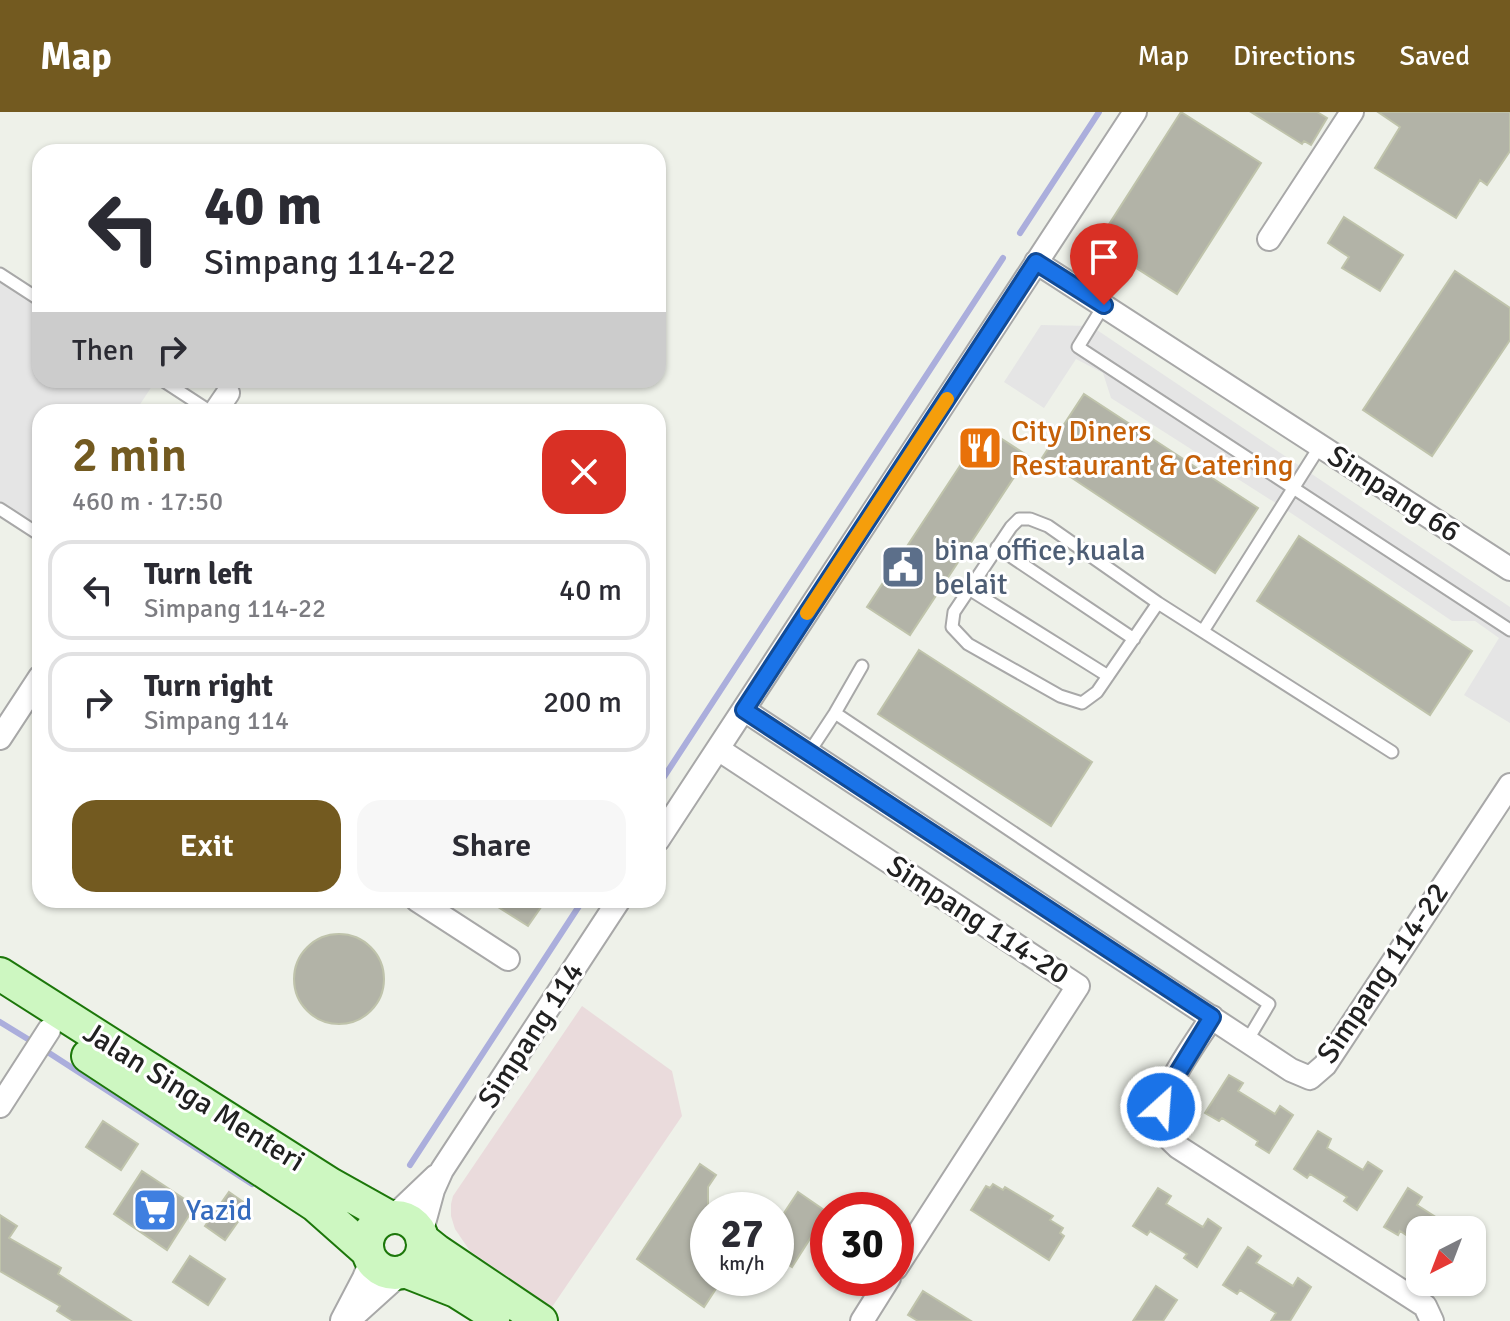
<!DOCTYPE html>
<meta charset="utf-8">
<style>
:root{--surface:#fff;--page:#f7f7f7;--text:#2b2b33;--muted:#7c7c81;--line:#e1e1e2;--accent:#735a20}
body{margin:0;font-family:Signika,sans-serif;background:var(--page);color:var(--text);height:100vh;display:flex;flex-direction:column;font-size:30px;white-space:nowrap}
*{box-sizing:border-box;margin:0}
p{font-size:26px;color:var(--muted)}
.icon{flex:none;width:44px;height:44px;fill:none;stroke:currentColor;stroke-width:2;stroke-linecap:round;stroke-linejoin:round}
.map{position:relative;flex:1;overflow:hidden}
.side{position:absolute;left:32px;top:292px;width:634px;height:504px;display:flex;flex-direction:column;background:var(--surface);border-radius:24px;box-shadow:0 2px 6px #0004}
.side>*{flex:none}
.banner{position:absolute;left:32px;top:32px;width:634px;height:244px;border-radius:24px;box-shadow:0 2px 6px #0004;background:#fff;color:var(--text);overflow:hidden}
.needle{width:52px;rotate:222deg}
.tools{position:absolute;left:1406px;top:1104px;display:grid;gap:16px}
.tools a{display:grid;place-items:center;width:80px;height:80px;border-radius:16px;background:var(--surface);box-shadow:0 2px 6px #0004;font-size:40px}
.speed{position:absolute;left:690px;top:1080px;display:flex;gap:16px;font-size:40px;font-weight:700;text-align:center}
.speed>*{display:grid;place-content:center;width:104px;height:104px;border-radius:50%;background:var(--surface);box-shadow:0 2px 6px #0004;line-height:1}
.speed small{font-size:20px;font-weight:400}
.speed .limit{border:12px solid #d22;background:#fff;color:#111}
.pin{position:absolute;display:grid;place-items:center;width:68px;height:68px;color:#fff;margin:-82px -34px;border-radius:50% 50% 50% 0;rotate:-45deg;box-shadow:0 0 8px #0007}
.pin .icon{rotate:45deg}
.me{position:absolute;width:88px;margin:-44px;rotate:26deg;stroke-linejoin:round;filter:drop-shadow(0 0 6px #0008)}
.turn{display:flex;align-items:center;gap:28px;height:168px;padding:0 40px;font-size:36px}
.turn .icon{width:104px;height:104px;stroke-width:2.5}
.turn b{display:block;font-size:56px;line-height:68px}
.then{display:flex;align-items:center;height:76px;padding:0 40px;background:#0003;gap:16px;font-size:30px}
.round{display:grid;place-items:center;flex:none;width:84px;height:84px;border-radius:24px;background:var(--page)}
.headline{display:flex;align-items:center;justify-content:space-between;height:136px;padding:0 40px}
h1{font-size:48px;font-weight:600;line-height:60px;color:var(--accent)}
.cta{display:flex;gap:16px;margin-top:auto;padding:16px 40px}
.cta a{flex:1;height:92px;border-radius:24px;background:var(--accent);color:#fff;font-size:32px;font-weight:600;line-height:92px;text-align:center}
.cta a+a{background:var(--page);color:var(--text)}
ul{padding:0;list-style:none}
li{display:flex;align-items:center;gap:24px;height:100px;margin:0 16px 12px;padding:0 24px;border:4px solid var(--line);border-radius:24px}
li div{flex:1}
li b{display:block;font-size:30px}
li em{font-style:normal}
header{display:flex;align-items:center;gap:48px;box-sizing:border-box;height:112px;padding:0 40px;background:var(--accent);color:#fff}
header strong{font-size:38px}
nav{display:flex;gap:44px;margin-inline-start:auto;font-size:28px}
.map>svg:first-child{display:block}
.industrial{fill:#eadbdc}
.parking{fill:#e5e5e5}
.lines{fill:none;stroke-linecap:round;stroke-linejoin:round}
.stream{stroke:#abaedc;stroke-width:6}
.building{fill:#b2b3a7;stroke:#bfc3ab;stroke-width:2}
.service-casing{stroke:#a8a8a8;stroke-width:15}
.minor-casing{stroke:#a8a8a8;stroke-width:26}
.secondary-casing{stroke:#1c770a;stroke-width:36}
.service{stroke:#fff;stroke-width:11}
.minor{stroke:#fff;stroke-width:22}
.secondary{stroke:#cdf7c1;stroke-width:32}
.route-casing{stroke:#114b97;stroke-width:20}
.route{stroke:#1a73e8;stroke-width:14}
.slow{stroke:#f59e0b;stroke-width:14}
.labels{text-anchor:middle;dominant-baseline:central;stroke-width:6;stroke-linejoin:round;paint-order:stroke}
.food-label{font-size:30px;fill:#c56008;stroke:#fff;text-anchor:start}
.street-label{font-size:30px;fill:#212121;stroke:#fff}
.service-label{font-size:30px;fill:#4e5e75;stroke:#fff;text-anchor:start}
.shop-label{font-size:30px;fill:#366cbe;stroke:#fff;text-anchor:start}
</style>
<header>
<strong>Map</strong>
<nav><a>Map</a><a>Directions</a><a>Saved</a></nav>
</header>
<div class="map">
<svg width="1510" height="1209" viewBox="0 0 1510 1209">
<rect width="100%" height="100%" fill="#eef1e9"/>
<path class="industrial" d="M582 894 672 959 682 1004 552 1195 470 1139 455 1117 451 1104V1092L453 1084Z"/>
<path class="parking" d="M0 162 40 188V268H156L135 300H40V423L0 397Z
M1041 213 1091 214 1510 495V611L1464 583 1499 526 1475 509H1452L1282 395 1111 286 1103 261 1076 247 1044 296 1004 270Z"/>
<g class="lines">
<path class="stream" d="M1020 121 1099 0
M658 674 1003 146
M0 910 31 929
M46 939 252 1072
M410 1053 583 788"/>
</g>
<path class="building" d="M1181 0 1261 51 1177 182 1097 131Z
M1251 0H1317L1327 6 1311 33 1304 29 1302 32Z
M1378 0H1510V39L1487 73 1480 68 1456 106 1375 56 1400 15Z
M1344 105 1403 143 1380 179 1342 156 1349 145 1328 131Z
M1455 159 1510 196V228L1432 344 1363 298Z
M1084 282 1258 396 1215 461 1042 346Z
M985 316 1028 344 910 523 867 495Z
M1299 424 1472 539 1430 603 1257 489Z
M919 538 1092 650 1051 714 878 602Z
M487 788H546L528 814Z
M294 867a45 45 0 1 1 90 0a45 45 0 1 1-90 0Z
M1229 963 1243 971 1238 979 1275 1002 1280 994 1293 1003 1269 1041 1256 1033 1258 1029 1222 1006 1219 1009 1205 1001Z
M103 1009 138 1032 121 1058 86 1035Z
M1318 1019 1331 1027 1327 1036 1363 1058 1368 1050 1382 1059 1357 1098 1344 1089 1347 1085 1310 1062 1307 1066 1294 1057Z
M700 1052 716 1063 708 1075V1166H723L704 1195 637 1147Z
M142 1059 195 1094 167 1138 114 1102Z
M993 1072 1003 1078 1005 1075 1053 1104 1050 1108 1063 1116 1060 1121 1064 1124 1049 1148 971 1098 986 1074 990 1076Z
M1158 1076 1171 1084 1166 1092 1203 1115 1208 1107 1221 1116 1197 1155 1184 1146 1187 1142 1150 1119 1147 1123 1133 1114Z
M1408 1076 1422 1085 1417 1093 1456 1118H1420V1132L1400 1119 1398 1123 1384 1115Z
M229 1080 249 1094 225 1128 205 1114Z
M798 1080 827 1100 792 1155 776 1144V1113Z
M0 1103 17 1114 9 1126 61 1156 58 1162 131 1209H73L57 1199 60 1194 0 1159Z
M1248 1135 1261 1144 1256 1151 1293 1174 1298 1166 1311 1175 1290 1209H1271L1276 1201 1240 1178 1237 1182 1223 1173Z
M190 1144 225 1167 208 1193 173 1170Z
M1156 1174 1177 1188 1163 1209H1133Z
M923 1179 971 1209H918L908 1203Z"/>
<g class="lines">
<g class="service-casing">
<path id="service" d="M0 162 40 188
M1104 193 1078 235 1510 518
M162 268 211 300
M0 397 40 423
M997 435 1134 527
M969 477 1108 564
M1158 491 1097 580 1082 591 1060 584 968 532 952 515 954 500 1011 415 1019 407H1030L1048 414 1158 491 1392 640
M1203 519 1320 334
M835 601 1269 892 1247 929
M808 642 835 601 862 554"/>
</g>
<g class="minor-casing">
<path id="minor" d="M1269 127 1352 0
M1036 150 1510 457
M215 300 228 281
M744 598 1291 958 1310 966 1325 953 1510 673
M0 626 40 565
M718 637 1078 874 896 1156
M658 728 1135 0
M417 788 508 847
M1212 905C1197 929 1156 983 1160 1010 1161 1020 1171 1028 1178 1035L1425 1194 1432 1209
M0 994 49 918
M394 1104 436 1064
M421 1122 433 1078 442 1058 619 788
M342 1208 364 1166 371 1149
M348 1209 401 1161
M862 1209 889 1166"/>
</g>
<g class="secondary-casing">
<path id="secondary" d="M0 862 330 1072 389 1105
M88 944 315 1093 367 1139
M367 1133a28 28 0 1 1 56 0a28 28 0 1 1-56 0Z
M422 1127 437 1139 541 1209
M405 1159 456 1179 494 1203"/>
</g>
<use href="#service" class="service"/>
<use href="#minor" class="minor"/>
<use href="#secondary" class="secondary"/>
</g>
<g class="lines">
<g class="route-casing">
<path id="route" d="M1104 193 1036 150 744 598 1212 905 1166 980 1161 995"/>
</g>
<use href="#route" class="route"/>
<path class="slow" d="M807 501 947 287"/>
</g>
<defs>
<g id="restaurant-square" transform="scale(2.3)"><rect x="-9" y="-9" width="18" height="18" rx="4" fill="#e8710a" stroke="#fff"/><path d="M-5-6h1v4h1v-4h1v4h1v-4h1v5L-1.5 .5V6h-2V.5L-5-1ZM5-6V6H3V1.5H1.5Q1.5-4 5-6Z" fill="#fff"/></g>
<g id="civic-square" transform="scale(2.3)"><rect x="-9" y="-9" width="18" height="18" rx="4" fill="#5c6f8a" stroke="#fff"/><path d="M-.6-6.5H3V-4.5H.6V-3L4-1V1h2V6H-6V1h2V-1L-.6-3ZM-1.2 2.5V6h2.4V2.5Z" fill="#fff"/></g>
<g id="supermarket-square" transform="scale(2.3)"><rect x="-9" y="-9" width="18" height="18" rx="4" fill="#3f7fe0" stroke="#fff"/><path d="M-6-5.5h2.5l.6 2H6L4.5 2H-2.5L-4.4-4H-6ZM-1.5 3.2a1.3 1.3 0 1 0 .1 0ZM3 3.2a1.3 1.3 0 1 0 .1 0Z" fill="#fff"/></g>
</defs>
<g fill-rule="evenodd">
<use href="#restaurant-square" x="980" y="336"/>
<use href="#civic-square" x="903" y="455"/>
<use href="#supermarket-square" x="155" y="1098"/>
</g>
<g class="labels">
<g class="food-label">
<text x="1011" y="319">City Diners<tspan x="1011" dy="34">Restaurant &amp; Catering</tspan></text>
</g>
<g class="street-label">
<text transform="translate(1394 382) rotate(33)">Simpang 66</text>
<text transform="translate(978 808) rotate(33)">Simpang 114-20</text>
<text transform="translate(1383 861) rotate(-56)">Simpang 114-22</text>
<text transform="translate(531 923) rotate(-57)">Simpang 114</text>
<text transform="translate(194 985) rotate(32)">Jalan Singa Menteri</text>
</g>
<g class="service-label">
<text x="934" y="438">bina office,kuala<tspan x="934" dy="34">belait</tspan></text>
</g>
<g class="shop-label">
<text x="186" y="1098">Yazid</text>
</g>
</g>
</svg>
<div class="tools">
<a><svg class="needle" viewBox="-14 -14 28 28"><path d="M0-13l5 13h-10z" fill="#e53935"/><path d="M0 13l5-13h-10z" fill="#7c7c81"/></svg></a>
</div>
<div class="speed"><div>27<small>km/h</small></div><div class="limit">30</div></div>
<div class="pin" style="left:1104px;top:193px;background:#d93025"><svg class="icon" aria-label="arrive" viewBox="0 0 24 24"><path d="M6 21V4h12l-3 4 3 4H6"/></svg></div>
<svg class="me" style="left:1161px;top:995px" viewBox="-20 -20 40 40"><circle r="17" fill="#1a73e8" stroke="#fff" stroke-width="3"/><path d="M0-11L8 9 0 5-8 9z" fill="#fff"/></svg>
<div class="banner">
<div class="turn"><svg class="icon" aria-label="left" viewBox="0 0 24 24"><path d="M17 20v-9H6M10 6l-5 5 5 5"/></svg><div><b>40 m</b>Simpang 114-22</div></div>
<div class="then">Then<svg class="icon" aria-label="right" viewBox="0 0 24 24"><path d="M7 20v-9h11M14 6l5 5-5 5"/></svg></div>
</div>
<section class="side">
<div class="headline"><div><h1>2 min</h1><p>460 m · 17:50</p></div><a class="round" style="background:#d93025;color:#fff"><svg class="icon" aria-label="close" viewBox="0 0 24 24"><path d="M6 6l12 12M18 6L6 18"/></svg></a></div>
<ul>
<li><svg class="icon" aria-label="left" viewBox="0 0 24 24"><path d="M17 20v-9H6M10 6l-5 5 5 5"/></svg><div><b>Turn left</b><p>Simpang 114-22</p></div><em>40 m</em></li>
<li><svg class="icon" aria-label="right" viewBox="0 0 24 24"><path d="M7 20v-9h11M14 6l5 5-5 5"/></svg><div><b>Turn right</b><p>Simpang 114</p></div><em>200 m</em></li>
</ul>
<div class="cta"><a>Exit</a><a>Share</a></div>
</section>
</div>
